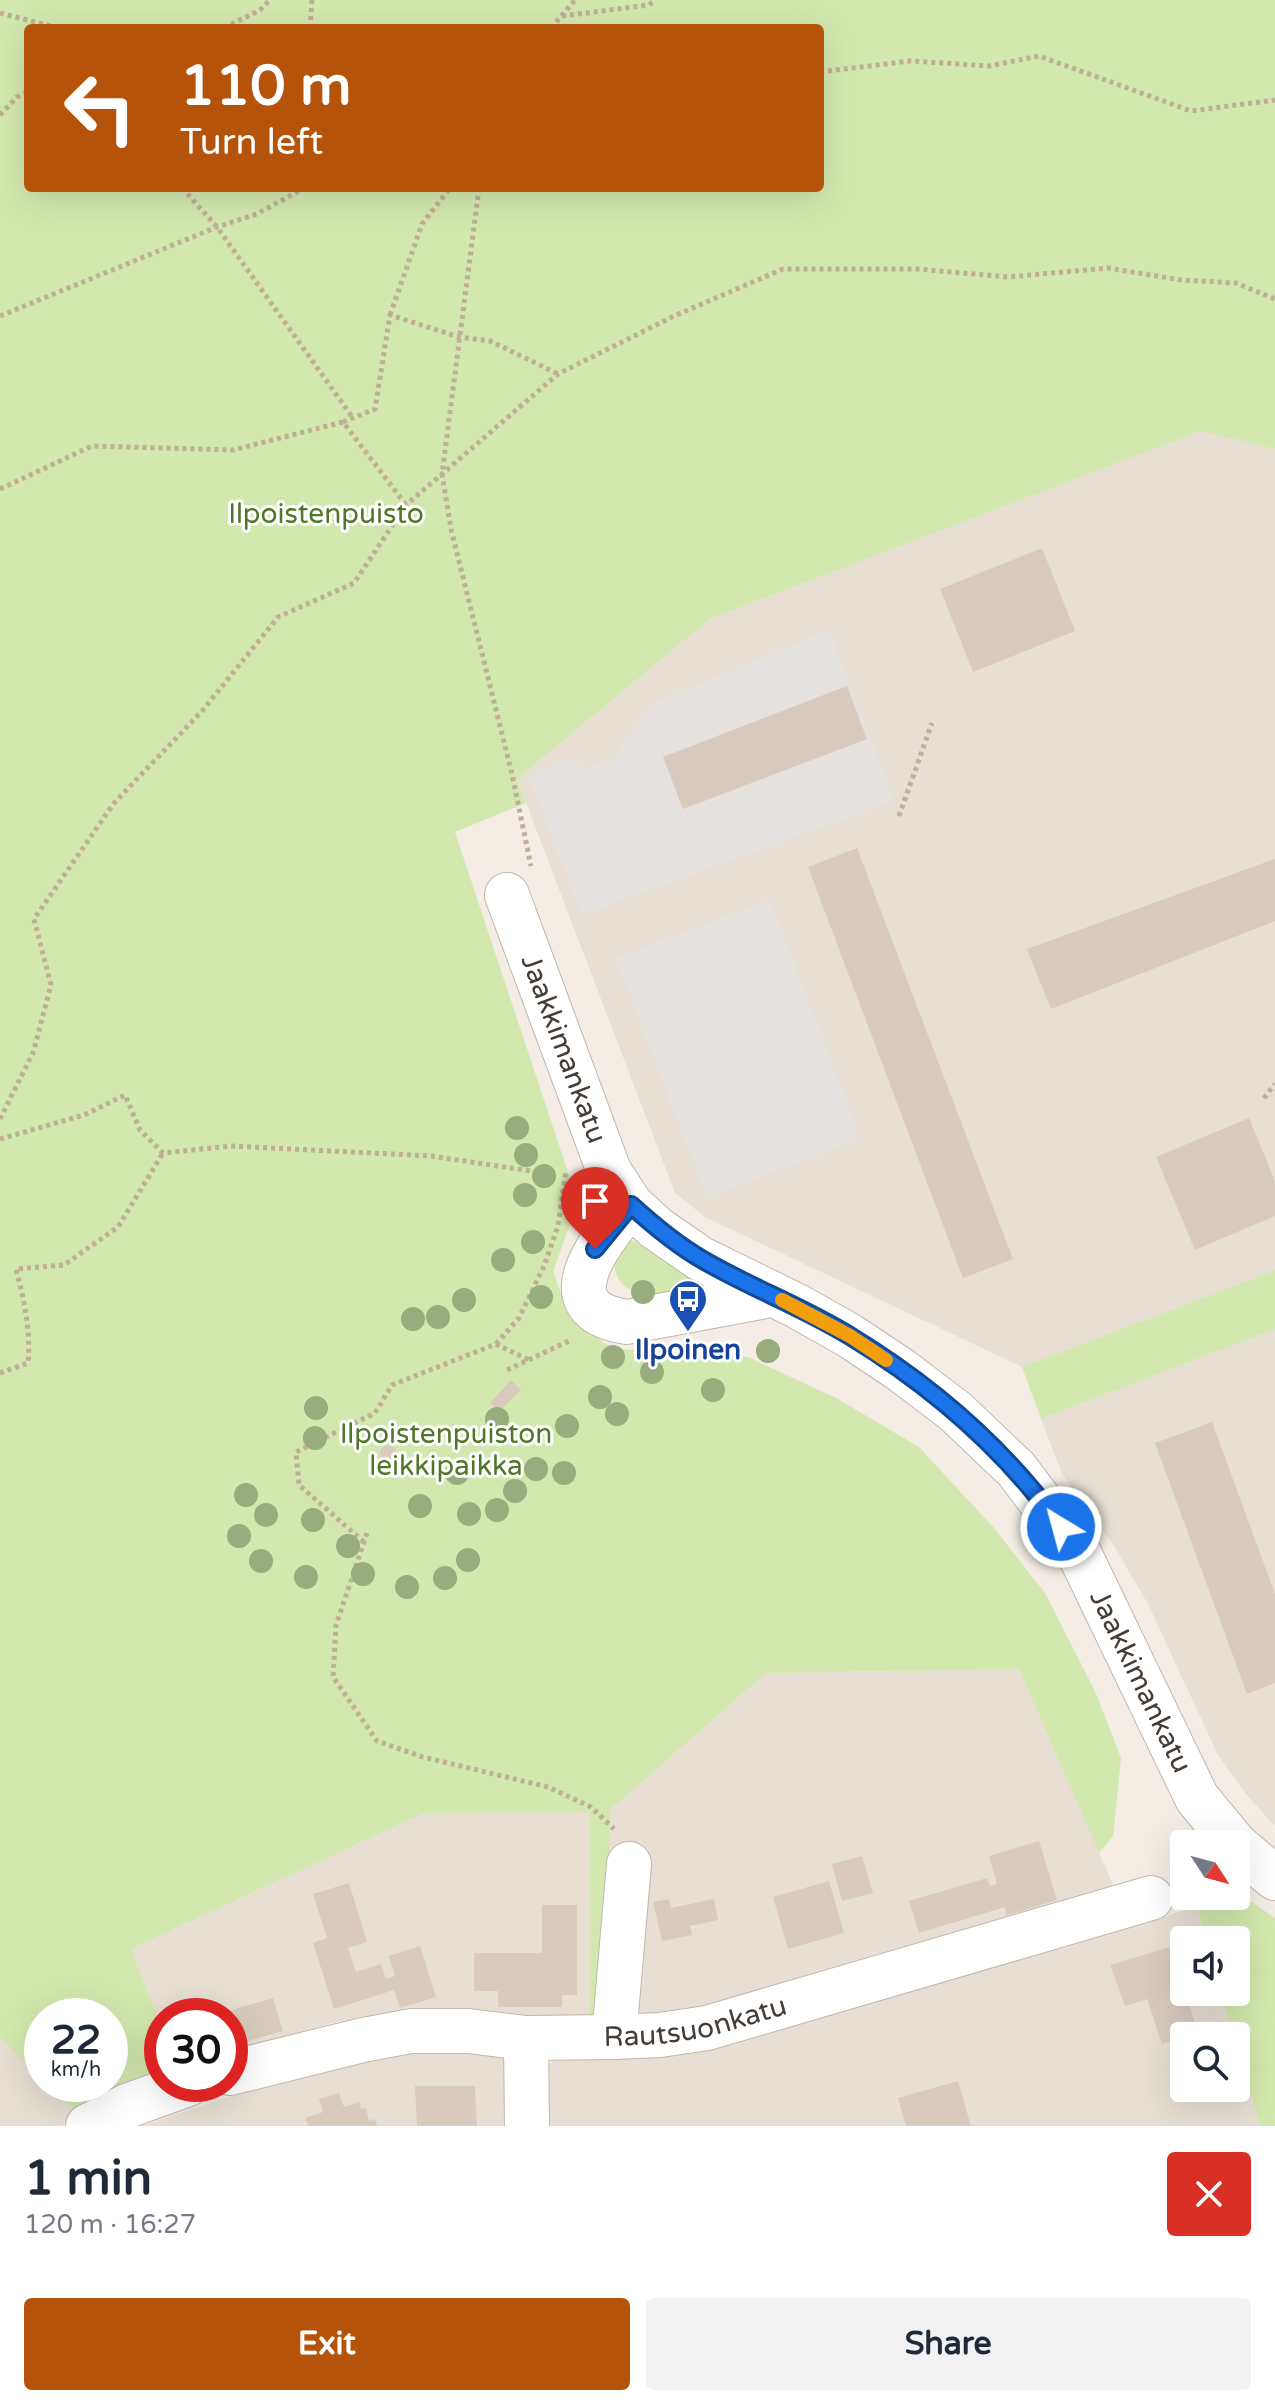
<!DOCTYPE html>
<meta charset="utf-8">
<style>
:root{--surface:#fff;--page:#f2f2f3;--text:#1f2937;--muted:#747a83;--accent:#b45309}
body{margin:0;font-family:"Varela Round",sans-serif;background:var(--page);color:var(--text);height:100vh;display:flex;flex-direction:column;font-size:30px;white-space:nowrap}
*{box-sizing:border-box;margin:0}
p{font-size:26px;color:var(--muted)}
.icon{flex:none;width:44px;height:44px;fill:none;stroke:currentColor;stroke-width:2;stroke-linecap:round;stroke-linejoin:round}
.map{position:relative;height:2126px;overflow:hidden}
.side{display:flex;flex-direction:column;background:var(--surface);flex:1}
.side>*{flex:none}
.banner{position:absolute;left:24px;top:24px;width:800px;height:168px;border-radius:8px;box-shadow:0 8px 32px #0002;background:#b45309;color:#fff;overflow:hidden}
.needle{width:52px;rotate:126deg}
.tools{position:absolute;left:1170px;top:1830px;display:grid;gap:16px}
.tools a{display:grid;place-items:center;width:80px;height:80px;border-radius:8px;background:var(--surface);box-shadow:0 8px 32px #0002;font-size:40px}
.speed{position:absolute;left:24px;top:1998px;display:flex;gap:16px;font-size:40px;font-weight:700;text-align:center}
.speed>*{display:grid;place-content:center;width:104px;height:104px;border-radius:50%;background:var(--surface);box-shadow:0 8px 32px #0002;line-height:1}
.speed small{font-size:20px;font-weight:400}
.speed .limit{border:12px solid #d22;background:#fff;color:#111}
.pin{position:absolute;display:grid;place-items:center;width:68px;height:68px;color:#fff;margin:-82px -34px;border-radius:50% 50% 50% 0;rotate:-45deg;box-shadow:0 0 8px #0007}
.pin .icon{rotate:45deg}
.me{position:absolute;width:88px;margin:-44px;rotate:323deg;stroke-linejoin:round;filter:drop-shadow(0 0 6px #0008)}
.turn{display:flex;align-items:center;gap:28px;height:168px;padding:0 24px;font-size:36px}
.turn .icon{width:104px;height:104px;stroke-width:2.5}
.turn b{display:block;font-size:56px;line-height:68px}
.round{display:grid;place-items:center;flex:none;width:84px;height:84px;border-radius:8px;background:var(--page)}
.head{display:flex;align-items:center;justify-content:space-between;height:136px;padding:0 24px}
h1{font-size:48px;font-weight:700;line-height:60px}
.primary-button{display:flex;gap:16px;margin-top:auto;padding:16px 24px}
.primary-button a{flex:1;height:92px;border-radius:8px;background:var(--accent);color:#fff;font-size:32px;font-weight:700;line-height:92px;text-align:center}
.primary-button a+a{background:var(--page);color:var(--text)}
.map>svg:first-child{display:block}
.residential{fill:#e7dfd3}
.green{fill:#d3e8ae;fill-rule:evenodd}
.parking{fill:#e4e1de}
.building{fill:#d8cbbe}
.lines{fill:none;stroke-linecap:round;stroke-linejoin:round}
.minor-casing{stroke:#c1b7ab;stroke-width:46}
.path{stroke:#c0ae99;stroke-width:5;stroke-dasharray:4 4;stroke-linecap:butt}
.minor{stroke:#fff;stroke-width:44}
.tree{fill:#98ac7d}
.route-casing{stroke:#114b97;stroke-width:20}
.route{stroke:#1a73e8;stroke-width:14}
.slow{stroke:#f59e0b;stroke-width:14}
.labels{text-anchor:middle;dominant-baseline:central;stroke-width:6;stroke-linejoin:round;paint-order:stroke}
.park-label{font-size:28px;fill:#4e7728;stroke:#fff}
.street-label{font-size:28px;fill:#453d35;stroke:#fff}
.transit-label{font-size:28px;font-weight:bold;fill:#164399;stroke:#fff}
</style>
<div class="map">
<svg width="1275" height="2126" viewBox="0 0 1275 2126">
<rect width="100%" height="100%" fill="#f3ede5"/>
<path class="residential" d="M1201 431 1275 449V1270L1022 1367 705 1217 675 1193 517 779 710 619Z
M1275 1329V1826L1245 1793 1217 1753 1148 1604 1114 1546 1062 1474 1041 1419Z
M1019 1669 1115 1889 718 2003 676 2011 612 2018 610 1810 766 1673Z
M590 1811V2018H559L465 2009H409L336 2022 230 2052V2016H162V2028L131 1949 424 1813Z
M1197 1907 1206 1940H1184V1992H1221L1234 2036H1184V2088H1236V2043L1260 2126H538L547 2065 556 2060 767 2032Z
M0 2038 42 2079V2084H48L78 2114 62 2126H0Z
M425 2049 499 2054 507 2060 514 2126H141L301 2073Z"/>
<path class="green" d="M0 0H1275V449L1201 431 710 619 517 779 526 803 455 832 578 1202 553 1272 568 1311 604 1343 618 1349 748 1357 838 1399 919 1447 994 1528 1045 1593 1095 1691 1121 1758 1113 1836 1099 1853 1019 1669 766 1673 610 1810 612 2018H590V1812L424 1813 131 1949 162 2028V2075L78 2114 48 2084H110V2016H42V2079L0 2038ZM28 28H820V188H28Z
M639 1240 671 1265 711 1288C679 1292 622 1311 614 1265L628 1242Z
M1275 1270V1329L1041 1419 1022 1367Z
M1233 1898 1252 1902 1275 1918V2126H1260L1221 1992H1236V1940H1206L1197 1907Z"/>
<path class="parking" d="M829 629 895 801 582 915 528 777 567 756 583 767 612 760 632 729 656 702Z
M770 899 861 1139 707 1198 615 958Z"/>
<path class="building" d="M1042 548 1075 631 973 672 940 589Z
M847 686 867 739 683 809 663 757Z
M857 848 1013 1259 963 1278 808 867Z
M1275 859V921L1051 1009 1027 949Z
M1249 1118 1275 1181V1216L1195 1250 1156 1157Z
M511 1380 521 1390 500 1411 490 1403Z
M1212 1422 1275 1594V1683L1247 1694 1155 1443Z
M380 1453a8 8 0 1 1 16 0a8 8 0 1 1-16 0Z
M1039 1841 1057 1900 1006 1916 1005 1907 919 1933 909 1901 987 1878 990 1886 997 1884 989 1856Z
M862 1856 873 1893 842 1901 832 1864Z
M829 1881 844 1933 788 1949 773 1897Z
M349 1883 367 1942 348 1948 356 1972 381 1964 386 1979 395 1976 389 1956 420 1946 436 1997 400 2008 394 1990 334 2009 313 1943 327 1938 313 1894Z
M669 1899 671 1908 714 1899 718 1920 690 1926 692 1935 662 1941 653 1902Z
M542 1905H577V1995H562V2007H498V1991H474V1953H542Z
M1170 1947 1198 2032 1162 2044 1147 1999 1125 2006 1110 1965Z
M273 1998 283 2031 230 2046V2016L214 2015Z
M958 2081 971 2126H906L898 2098Z
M415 2086H475L477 2126H417Z
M339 2093 344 2107 360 2102 361 2109 366 2108 369 2121 375 2119 377 2126H309L305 2118 323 2112 319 2099Z"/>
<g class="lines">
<g class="minor-casing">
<g id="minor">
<path id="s1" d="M507 895 609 1171 631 1205 656 1228 701 1259 797 1306 850 1336 901 1370 955 1411 1016 1469 1077 1549 1197 1798 1235 1844"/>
<path d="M631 1205C601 1239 544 1310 627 1322L771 1295"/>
<path d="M1236 1845 1275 1878"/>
<path d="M614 2037 629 1864"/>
<path d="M526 2038 527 2126"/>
<path id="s2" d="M230 2073 363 2040 411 2031H468L526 2038 614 2037 660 2035 707 2028 1151 1898"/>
<path d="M88 2126 127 2106 188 2084"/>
</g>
</g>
<path class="path" d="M0 13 58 28
M562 16 649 5 655 0
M224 28 260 10 270 0
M310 28 312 0
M551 28 575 0
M820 72 910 61 989 66 1039 56 1191 111 1275 100
M0 115 17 97 28 92
M182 188 217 227 353 418
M479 188 442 474 451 529 512 774 531 866
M390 315 422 224 450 188
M0 316 217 227 257 214 304 188
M343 422 375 409 390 315 459 337 490 341 558 374
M0 489 92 446 233 450 343 422 406 505
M899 816 932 723
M1264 1098 1275 1084
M0 1119 33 1053 51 985 34 919 114 803 203 710 278 617 354 583 406 505 558 374 674 316 783 269H918L1008 277 1108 268 1181 280 1236 283 1275 299
M0 1139 84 1115 125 1095 140 1130 163 1153 231 1146 431 1156 531 1171
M496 1344 519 1318 544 1266 558 1226 566 1170
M507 1370 571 1340
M0 1373 28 1363C31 1330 24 1300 16 1269L64 1265 118 1227 163 1153
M367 1533 336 1625 333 1677 377 1741 423 1757 548 1787 591 1807 614 1829
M364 1542 299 1485 296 1452 375 1413 392 1385 496 1344 529 1360"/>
<use href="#minor" class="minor"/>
</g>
<g class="tree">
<circle cx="517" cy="1128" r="12"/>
<circle cx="526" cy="1155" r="12"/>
<circle cx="544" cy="1176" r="12"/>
<circle cx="525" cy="1195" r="12"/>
<circle cx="533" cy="1242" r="12"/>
<circle cx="503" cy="1260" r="12"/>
<circle cx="643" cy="1292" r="12"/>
<circle cx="541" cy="1297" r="12"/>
<circle cx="464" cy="1300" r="12"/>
<circle cx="438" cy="1317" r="12"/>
<circle cx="413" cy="1319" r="12"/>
<circle cx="768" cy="1351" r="12"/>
<circle cx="613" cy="1357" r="12"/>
<circle cx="652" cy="1372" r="12"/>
<circle cx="713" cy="1390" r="12"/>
<circle cx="600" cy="1397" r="12"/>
<circle cx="316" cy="1408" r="12"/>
<circle cx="617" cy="1414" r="12"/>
<circle cx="497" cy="1419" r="12"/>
<circle cx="567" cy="1426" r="12"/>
<circle cx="315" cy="1438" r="12"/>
<circle cx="536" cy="1469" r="12"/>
<circle cx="457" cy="1473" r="12"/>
<circle cx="564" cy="1473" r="12"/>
<circle cx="515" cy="1491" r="12"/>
<circle cx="246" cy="1495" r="12"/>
<circle cx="420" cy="1506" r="12"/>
<circle cx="497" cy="1510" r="12"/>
<circle cx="469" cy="1514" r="12"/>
<circle cx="266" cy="1515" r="12"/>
<circle cx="313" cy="1520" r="12"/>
<circle cx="239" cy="1536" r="12"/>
<circle cx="348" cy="1546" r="12"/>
<circle cx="468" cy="1560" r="12"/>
<circle cx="261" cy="1561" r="12"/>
<circle cx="363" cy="1574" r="12"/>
<circle cx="306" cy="1577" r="12"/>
<circle cx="445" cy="1578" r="12"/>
<circle cx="407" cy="1587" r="12"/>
</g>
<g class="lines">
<g class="route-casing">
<path id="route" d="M595 1249 631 1205C653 1225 677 1245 703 1260 751 1288 803 1307 850 1336 932 1386 1005 1449 1061 1527"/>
</g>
<use href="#route" class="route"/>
<path class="slow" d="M782 1300 850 1336 886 1360"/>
</g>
<defs>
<g id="bus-pin" transform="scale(2)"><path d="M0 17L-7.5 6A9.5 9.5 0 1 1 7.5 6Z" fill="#1a4fb4" stroke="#fff"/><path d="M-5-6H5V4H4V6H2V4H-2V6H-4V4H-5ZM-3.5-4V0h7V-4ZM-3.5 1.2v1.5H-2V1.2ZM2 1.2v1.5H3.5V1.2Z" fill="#fff"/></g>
</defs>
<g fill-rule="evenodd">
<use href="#bus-pin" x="688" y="1299"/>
</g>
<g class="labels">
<g class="park-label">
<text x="326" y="514">Ilpoistenpuisto</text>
<text x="446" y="1434">Ilpoistenpuiston<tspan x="446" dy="32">leikkipaikka</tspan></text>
</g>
<g class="street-label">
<text stroke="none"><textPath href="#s1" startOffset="164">Jaakkimankatu</textPath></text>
<text stroke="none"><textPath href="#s1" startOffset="1052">Jaakkimankatu</textPath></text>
<text stroke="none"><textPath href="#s2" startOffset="472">Rautsuonkatu</textPath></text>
</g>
<g class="transit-label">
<text x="688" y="1350">Ilpoinen</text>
</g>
</g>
</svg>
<div class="tools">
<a><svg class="needle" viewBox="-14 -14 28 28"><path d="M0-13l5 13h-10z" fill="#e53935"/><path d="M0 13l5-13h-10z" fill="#747a83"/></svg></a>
<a><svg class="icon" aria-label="sound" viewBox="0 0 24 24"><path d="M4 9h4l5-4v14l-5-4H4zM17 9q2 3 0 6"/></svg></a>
<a><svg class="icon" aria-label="search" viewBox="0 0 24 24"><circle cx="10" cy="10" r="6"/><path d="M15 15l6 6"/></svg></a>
</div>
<div class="speed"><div>22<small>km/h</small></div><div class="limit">30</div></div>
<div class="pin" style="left:595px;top:1249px;background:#d93025"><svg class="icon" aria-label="arrive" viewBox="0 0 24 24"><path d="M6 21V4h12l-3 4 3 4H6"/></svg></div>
<svg class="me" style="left:1061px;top:1527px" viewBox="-20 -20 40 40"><circle r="17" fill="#1a73e8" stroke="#fff" stroke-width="3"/><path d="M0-11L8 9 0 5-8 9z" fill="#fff"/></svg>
<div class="banner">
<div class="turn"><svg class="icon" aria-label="left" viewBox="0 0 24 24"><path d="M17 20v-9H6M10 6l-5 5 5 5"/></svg><div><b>110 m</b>Turn left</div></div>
</div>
</div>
<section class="side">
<div class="head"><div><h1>1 min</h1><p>120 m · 16:27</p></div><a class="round" style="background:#d93025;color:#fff"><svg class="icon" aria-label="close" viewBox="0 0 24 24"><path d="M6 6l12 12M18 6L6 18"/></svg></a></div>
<div class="primary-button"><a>Exit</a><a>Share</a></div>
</section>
